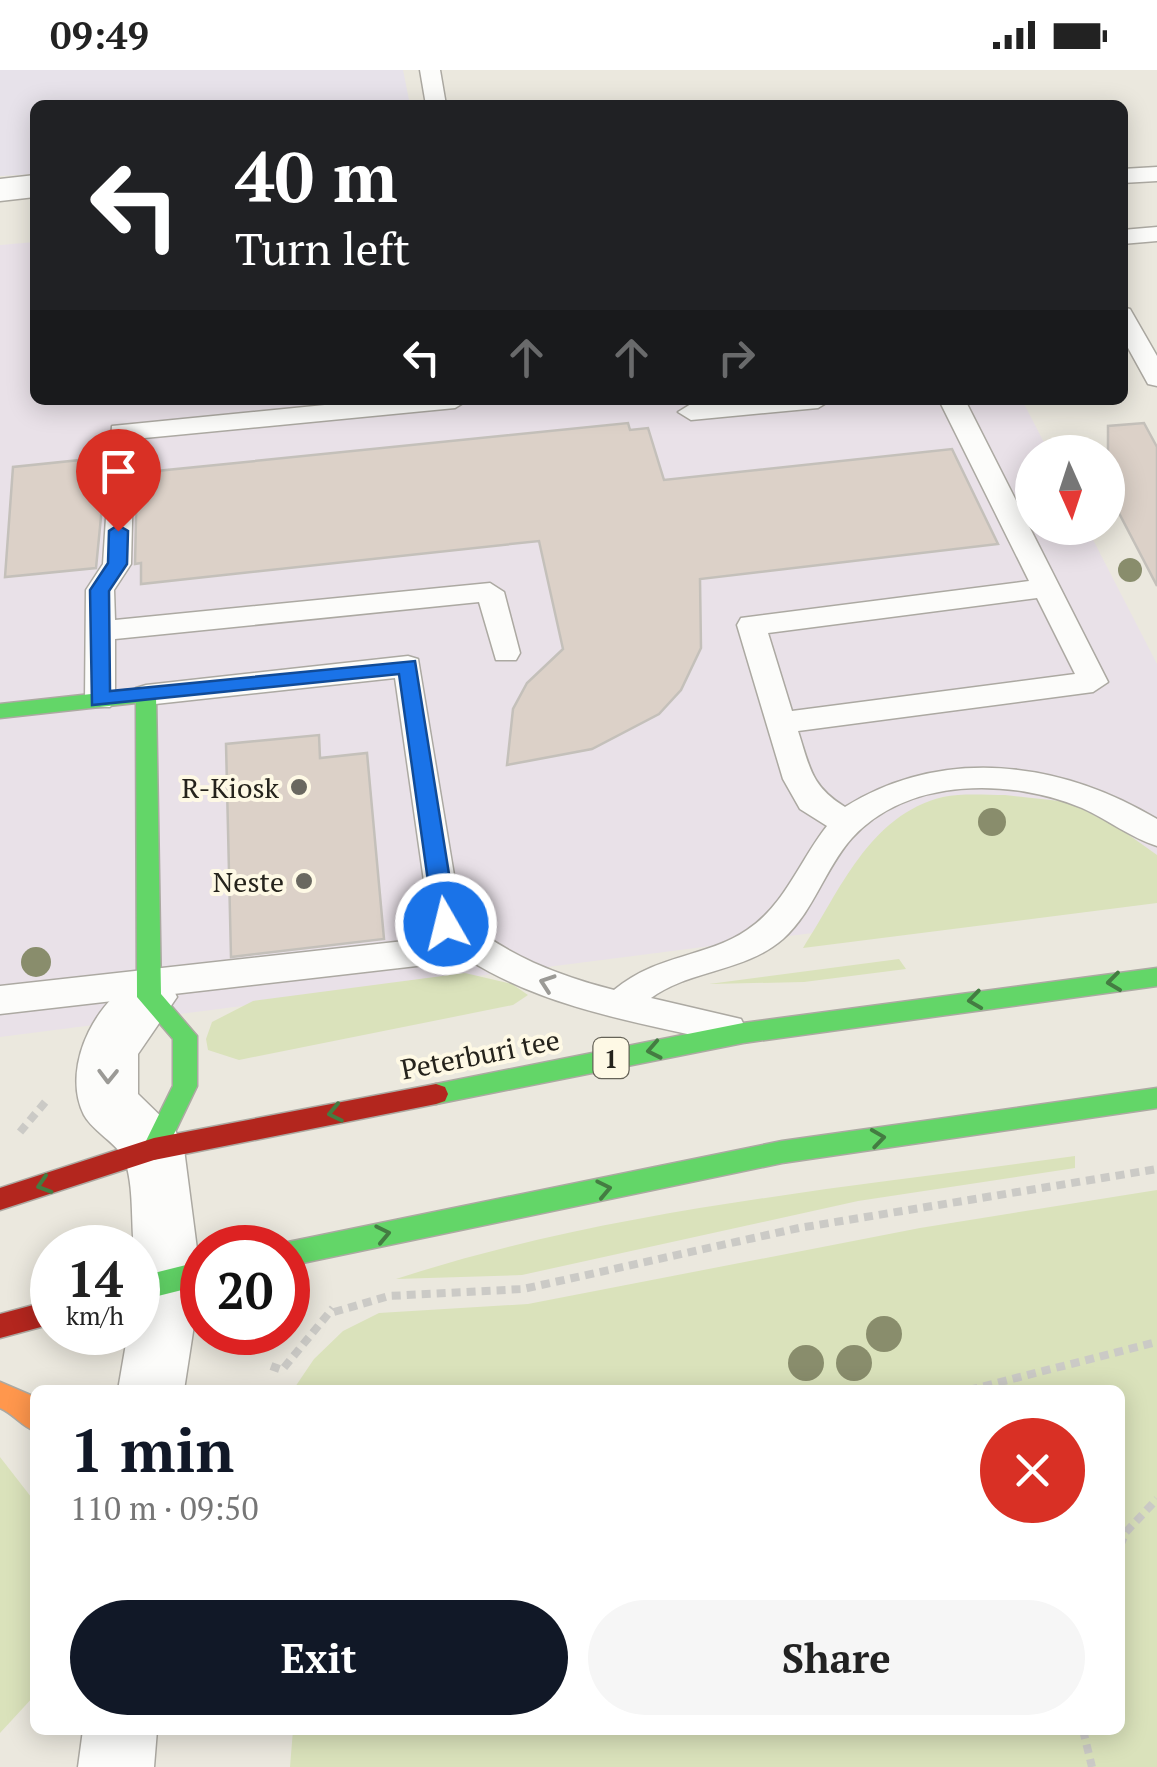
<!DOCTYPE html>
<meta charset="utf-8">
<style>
:root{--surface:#fff;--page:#f6f6f6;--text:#222;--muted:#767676;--accent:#111827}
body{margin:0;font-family:"PT Serif",serif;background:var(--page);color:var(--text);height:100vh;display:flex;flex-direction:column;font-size:38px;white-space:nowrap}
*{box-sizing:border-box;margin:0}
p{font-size:32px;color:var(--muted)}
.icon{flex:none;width:55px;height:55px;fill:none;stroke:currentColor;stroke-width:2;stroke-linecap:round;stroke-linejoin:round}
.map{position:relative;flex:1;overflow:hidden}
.details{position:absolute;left:30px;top:1315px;width:1095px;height:350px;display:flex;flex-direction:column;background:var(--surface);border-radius:15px;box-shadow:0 5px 25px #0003}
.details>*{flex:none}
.top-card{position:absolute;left:30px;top:30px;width:1098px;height:305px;border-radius:15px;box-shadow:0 5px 25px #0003;background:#202124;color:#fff;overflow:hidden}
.needle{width:65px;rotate:177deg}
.tools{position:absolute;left:1015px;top:365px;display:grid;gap:20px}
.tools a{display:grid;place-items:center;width:110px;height:110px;border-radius:50%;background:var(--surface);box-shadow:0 5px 25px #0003;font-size:50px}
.speed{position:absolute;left:30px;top:1155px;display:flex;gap:20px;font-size:50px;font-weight:700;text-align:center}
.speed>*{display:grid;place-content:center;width:130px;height:130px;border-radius:50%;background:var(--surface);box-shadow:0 5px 25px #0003;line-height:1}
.speed small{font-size:25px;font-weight:400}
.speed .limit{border:15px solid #d22;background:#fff;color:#111}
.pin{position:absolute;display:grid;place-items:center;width:85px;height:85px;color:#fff;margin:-102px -42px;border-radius:50% 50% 50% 0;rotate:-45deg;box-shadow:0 0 10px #0007}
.pin .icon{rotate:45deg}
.me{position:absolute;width:110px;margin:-55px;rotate:352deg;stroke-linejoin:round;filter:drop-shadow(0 0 8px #0008)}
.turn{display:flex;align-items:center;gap:35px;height:210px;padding:0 40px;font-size:45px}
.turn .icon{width:130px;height:130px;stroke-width:2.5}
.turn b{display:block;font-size:70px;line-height:85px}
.lanes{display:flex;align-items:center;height:95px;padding:0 40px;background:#0003;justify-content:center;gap:50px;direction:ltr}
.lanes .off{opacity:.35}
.round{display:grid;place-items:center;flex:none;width:105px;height:105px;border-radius:52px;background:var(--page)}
.head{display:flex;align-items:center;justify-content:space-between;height:170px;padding:0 40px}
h1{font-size:60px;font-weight:700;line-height:75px;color:var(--accent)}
.cta{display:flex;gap:20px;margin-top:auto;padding:20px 40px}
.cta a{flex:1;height:115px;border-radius:60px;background:var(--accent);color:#fff;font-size:40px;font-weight:700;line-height:115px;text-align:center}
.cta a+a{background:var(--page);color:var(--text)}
.status{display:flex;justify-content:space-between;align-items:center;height:70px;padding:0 50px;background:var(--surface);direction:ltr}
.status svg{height:28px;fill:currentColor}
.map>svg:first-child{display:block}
.commercial{fill:#e9e1e8}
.industrial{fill:#e7e2ea}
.green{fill:#dae2bb}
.building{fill:#dcd1c8;stroke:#c4c0ba;stroke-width:2.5}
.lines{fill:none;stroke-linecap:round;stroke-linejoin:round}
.lane-casing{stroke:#aca9a2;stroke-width:3}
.street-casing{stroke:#aca9a2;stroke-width:3}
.fast-casing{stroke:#aca9a2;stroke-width:3}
.slow-casing{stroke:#aca9a2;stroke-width:3}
.jam-casing{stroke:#aca9a2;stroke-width:3}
.path{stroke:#cbcac6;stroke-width:8;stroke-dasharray:9 6;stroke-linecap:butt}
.lane{fill:#fcfcfa;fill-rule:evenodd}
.street{fill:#fcfcfa;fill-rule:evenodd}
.fast{fill:#63d668;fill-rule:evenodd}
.slow{fill:#ff974d;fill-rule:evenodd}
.jam{fill:#b3261e;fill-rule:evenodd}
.tree{fill:#898d6c}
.oneway{stroke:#447c42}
.oneway2{stroke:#9b9a96}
.route{fill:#1a73e8;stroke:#114b97;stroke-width:2.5}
.poi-dot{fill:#6a6860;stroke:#fef9e5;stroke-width:4}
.labels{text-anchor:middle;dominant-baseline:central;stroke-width:8;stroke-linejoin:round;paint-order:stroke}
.shield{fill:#fef9e5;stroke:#666358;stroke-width:2.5}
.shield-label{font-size:25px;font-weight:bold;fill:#25231c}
.poi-label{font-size:28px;fill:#25231c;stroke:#fef9e5;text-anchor:end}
.street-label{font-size:28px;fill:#25231c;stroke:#fef9e5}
</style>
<div class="status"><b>09:49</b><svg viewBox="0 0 49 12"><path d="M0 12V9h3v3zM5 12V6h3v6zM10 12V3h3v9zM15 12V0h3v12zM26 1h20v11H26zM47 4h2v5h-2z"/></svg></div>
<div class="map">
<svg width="1157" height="1697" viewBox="0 0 1157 1697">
<rect width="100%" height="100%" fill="#ebe8de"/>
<path class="commercial" d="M35 172V330H1022L1049 382H1032V458H1087L1157 594V819L0 967V175Z"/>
<path class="industrial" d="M0 0H403L410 35H35V104L0 106Z"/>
<path class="green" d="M1005 725 1069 732 1122 760 1157 785V833L803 878C840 821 869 745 943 727 962 723 986 725 1005 725Z
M899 889 906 899 804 912 709 914Z
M465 903 512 914 528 925 513 935 239 990 208 980 206 969 212 952 253 931Z
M1075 1086V1098L858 1131 522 1205 396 1209C613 1138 850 1118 1075 1086Z
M1157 1120V1697H290L293 1660H1120V1320H293L314 1289 343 1261 379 1243 528 1234 920 1158Z
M0 1387 35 1432V1625L0 1663Z"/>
<path class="building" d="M628 353 630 360 648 358 664 410 952 379 998 474 700 509 701 578 681 620 659 644 592 679 507 695 513 639 527 613 563 579 539 471 141 514V493L135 494 137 403Z
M1144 353 1157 377V516L1108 422V356Z
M100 388V406H105L96 498 5 507 13 397Z
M319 665 320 688 367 683 384 869 231 887 226 674Z"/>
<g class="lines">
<g class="lane-casing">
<path id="lane" d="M420 0H440L446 35H426Z
M1157 97V111L1122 113V99Z
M1157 157V171L1122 174V160Z
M1122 237 1130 239 1157 286V316L1148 314 1122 267Z
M375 330H468L455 338 134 369 131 494 114 520 115 550 490 513 504 522 520 583 516 590H496L479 532 115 569V630L110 637H90L85 630 86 520 103 494 112 356Z
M737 330H831L818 338 691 350 678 342 691 334Z
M939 330H965L1108 612 1093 622 798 661C810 698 811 716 845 737 943 676 1060 691 1157 749V776C1131 768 1107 749 1082 738 1010 708 908 707 852 768 825 798 814 841 783 869 745 902 691 899 651 928L741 949 746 959 741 969 729 973C640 953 548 939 469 890L0 944V916L440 867 430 853 395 608 146 635 136 632 131 625 136 618 146 615 408 586 418 589 461 847C507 886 557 905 614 920 659 883 706 888 747 860 785 835 800 790 827 756L800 739 783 709 737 555 741 548 1029 511ZM1037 528 1075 604 792 641 768 563Z"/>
</g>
<g class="street-casing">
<path id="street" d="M35 105V127L0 131V109Z
M149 904 169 911 177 927 138 984V1024L175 1060 184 1079 201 1210 184 1320H118L128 1262H138V1178H134C131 1152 134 1116 125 1091 118 1073 93 1062 84 1045 59 995 100 920 149 904Z
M83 1660H157L154 1697H78Z"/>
</g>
<g class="fast-casing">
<path id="fast" d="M146 618 156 625 161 924 197 966V1016L163 1087 154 1090 145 1087 142 1079 173 1016V969L137 927 136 633 0 648V634Z
M1157 898V916L743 973 436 1034 427 1031 424 1024 427 1017 436 1014 743 953Z
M1157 1018V1038L782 1093 288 1196V1178H278L288 1172 782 1071Z
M202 1191V1215L138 1231V1207Z"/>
</g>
<g class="slow-casing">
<path id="slow" d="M0 1312 35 1327V1361C21 1356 14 1344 0 1338Z"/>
</g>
<g class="jam-casing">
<path id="jam" d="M436 1014 445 1017 448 1024 445 1031 436 1034 154 1090 0 1140V1118L154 1068Z
M52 1230V1254L0 1268V1244Z"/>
</g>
<path class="path" d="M20 1062 47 1030
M334 1242 389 1226 523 1219 799 1158 1157 1099
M271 1296 282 1300 333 1238
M969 1320 1157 1272
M1120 1476 1126 1462 1157 1429
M1083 1660 1092 1697"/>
<use href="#lane" class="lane"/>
<use href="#street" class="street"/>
<use href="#fast" class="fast"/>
<use href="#slow" class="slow"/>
<use href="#jam" class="jam"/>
</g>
<g class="tree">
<circle cx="1130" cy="500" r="12"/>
<circle cx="992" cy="752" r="14"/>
<circle cx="36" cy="892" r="15"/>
<circle cx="884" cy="1264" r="18"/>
<circle cx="806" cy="1293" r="18"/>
<circle cx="854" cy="1293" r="18"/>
</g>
<defs><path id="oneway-chevron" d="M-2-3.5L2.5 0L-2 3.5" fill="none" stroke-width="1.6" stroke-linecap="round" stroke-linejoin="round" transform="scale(2.5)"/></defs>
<g class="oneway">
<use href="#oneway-chevron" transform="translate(1114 912) rotate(173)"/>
<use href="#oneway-chevron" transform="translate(975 930) rotate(172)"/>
<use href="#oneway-chevron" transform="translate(654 980) rotate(169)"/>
<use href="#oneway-chevron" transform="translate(335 1043) rotate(168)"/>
<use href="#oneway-chevron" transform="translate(878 1068) rotate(-8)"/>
<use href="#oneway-chevron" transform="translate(44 1115) rotate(162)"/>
<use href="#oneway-chevron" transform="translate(604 1119) rotate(-12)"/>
<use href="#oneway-chevron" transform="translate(383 1164) rotate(-12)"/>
</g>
<g class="oneway2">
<use href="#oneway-chevron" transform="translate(547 913) rotate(-161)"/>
<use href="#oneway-chevron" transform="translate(108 1006) rotate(91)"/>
</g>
<path class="route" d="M118 455 128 461 127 494 109 521 110 621 415 591 457 854 454 860 446 863 434 854 399 604 92 635 90 520 108 493 109 461Z"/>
<g class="poi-dot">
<circle cx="299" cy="717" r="10"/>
<circle cx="304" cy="811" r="10"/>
</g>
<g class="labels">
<rect class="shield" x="593.5" y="968" width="35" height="40" rx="8"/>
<g class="shield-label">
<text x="611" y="988">1</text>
</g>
<g class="poi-label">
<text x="279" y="717">R-Kiosk</text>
<text x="284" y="811">Neste</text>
</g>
<g class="street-label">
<text transform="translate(480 984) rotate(-11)">Peterburi tee</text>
</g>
</g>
</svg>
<div class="tools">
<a><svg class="needle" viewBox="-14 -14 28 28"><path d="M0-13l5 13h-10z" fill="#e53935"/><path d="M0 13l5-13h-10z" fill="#767676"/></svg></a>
</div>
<div class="speed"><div>14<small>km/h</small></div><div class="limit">20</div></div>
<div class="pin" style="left:118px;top:461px;background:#d93025"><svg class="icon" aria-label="arrive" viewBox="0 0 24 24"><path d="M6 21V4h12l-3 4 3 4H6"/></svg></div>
<svg class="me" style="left:446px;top:854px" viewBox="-20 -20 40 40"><circle r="17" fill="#1a73e8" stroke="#fff" stroke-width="3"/><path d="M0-11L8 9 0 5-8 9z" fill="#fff"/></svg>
<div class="top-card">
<div class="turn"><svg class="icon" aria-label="left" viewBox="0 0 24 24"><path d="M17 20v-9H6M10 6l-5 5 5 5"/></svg><div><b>40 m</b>Turn left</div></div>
<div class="lanes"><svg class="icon" aria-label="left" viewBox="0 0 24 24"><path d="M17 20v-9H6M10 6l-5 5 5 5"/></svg><svg class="icon off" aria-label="ahead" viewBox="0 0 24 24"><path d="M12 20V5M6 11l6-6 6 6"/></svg><svg class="icon off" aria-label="ahead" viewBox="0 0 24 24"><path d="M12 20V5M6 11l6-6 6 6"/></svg><svg class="icon off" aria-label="right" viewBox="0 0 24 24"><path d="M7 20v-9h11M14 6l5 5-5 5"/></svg></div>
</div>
<section class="details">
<div class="head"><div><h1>1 min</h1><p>110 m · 09:50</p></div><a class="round" style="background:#d93025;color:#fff"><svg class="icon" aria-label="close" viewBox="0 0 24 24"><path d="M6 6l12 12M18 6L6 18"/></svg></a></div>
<div class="cta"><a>Exit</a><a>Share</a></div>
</section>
</div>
